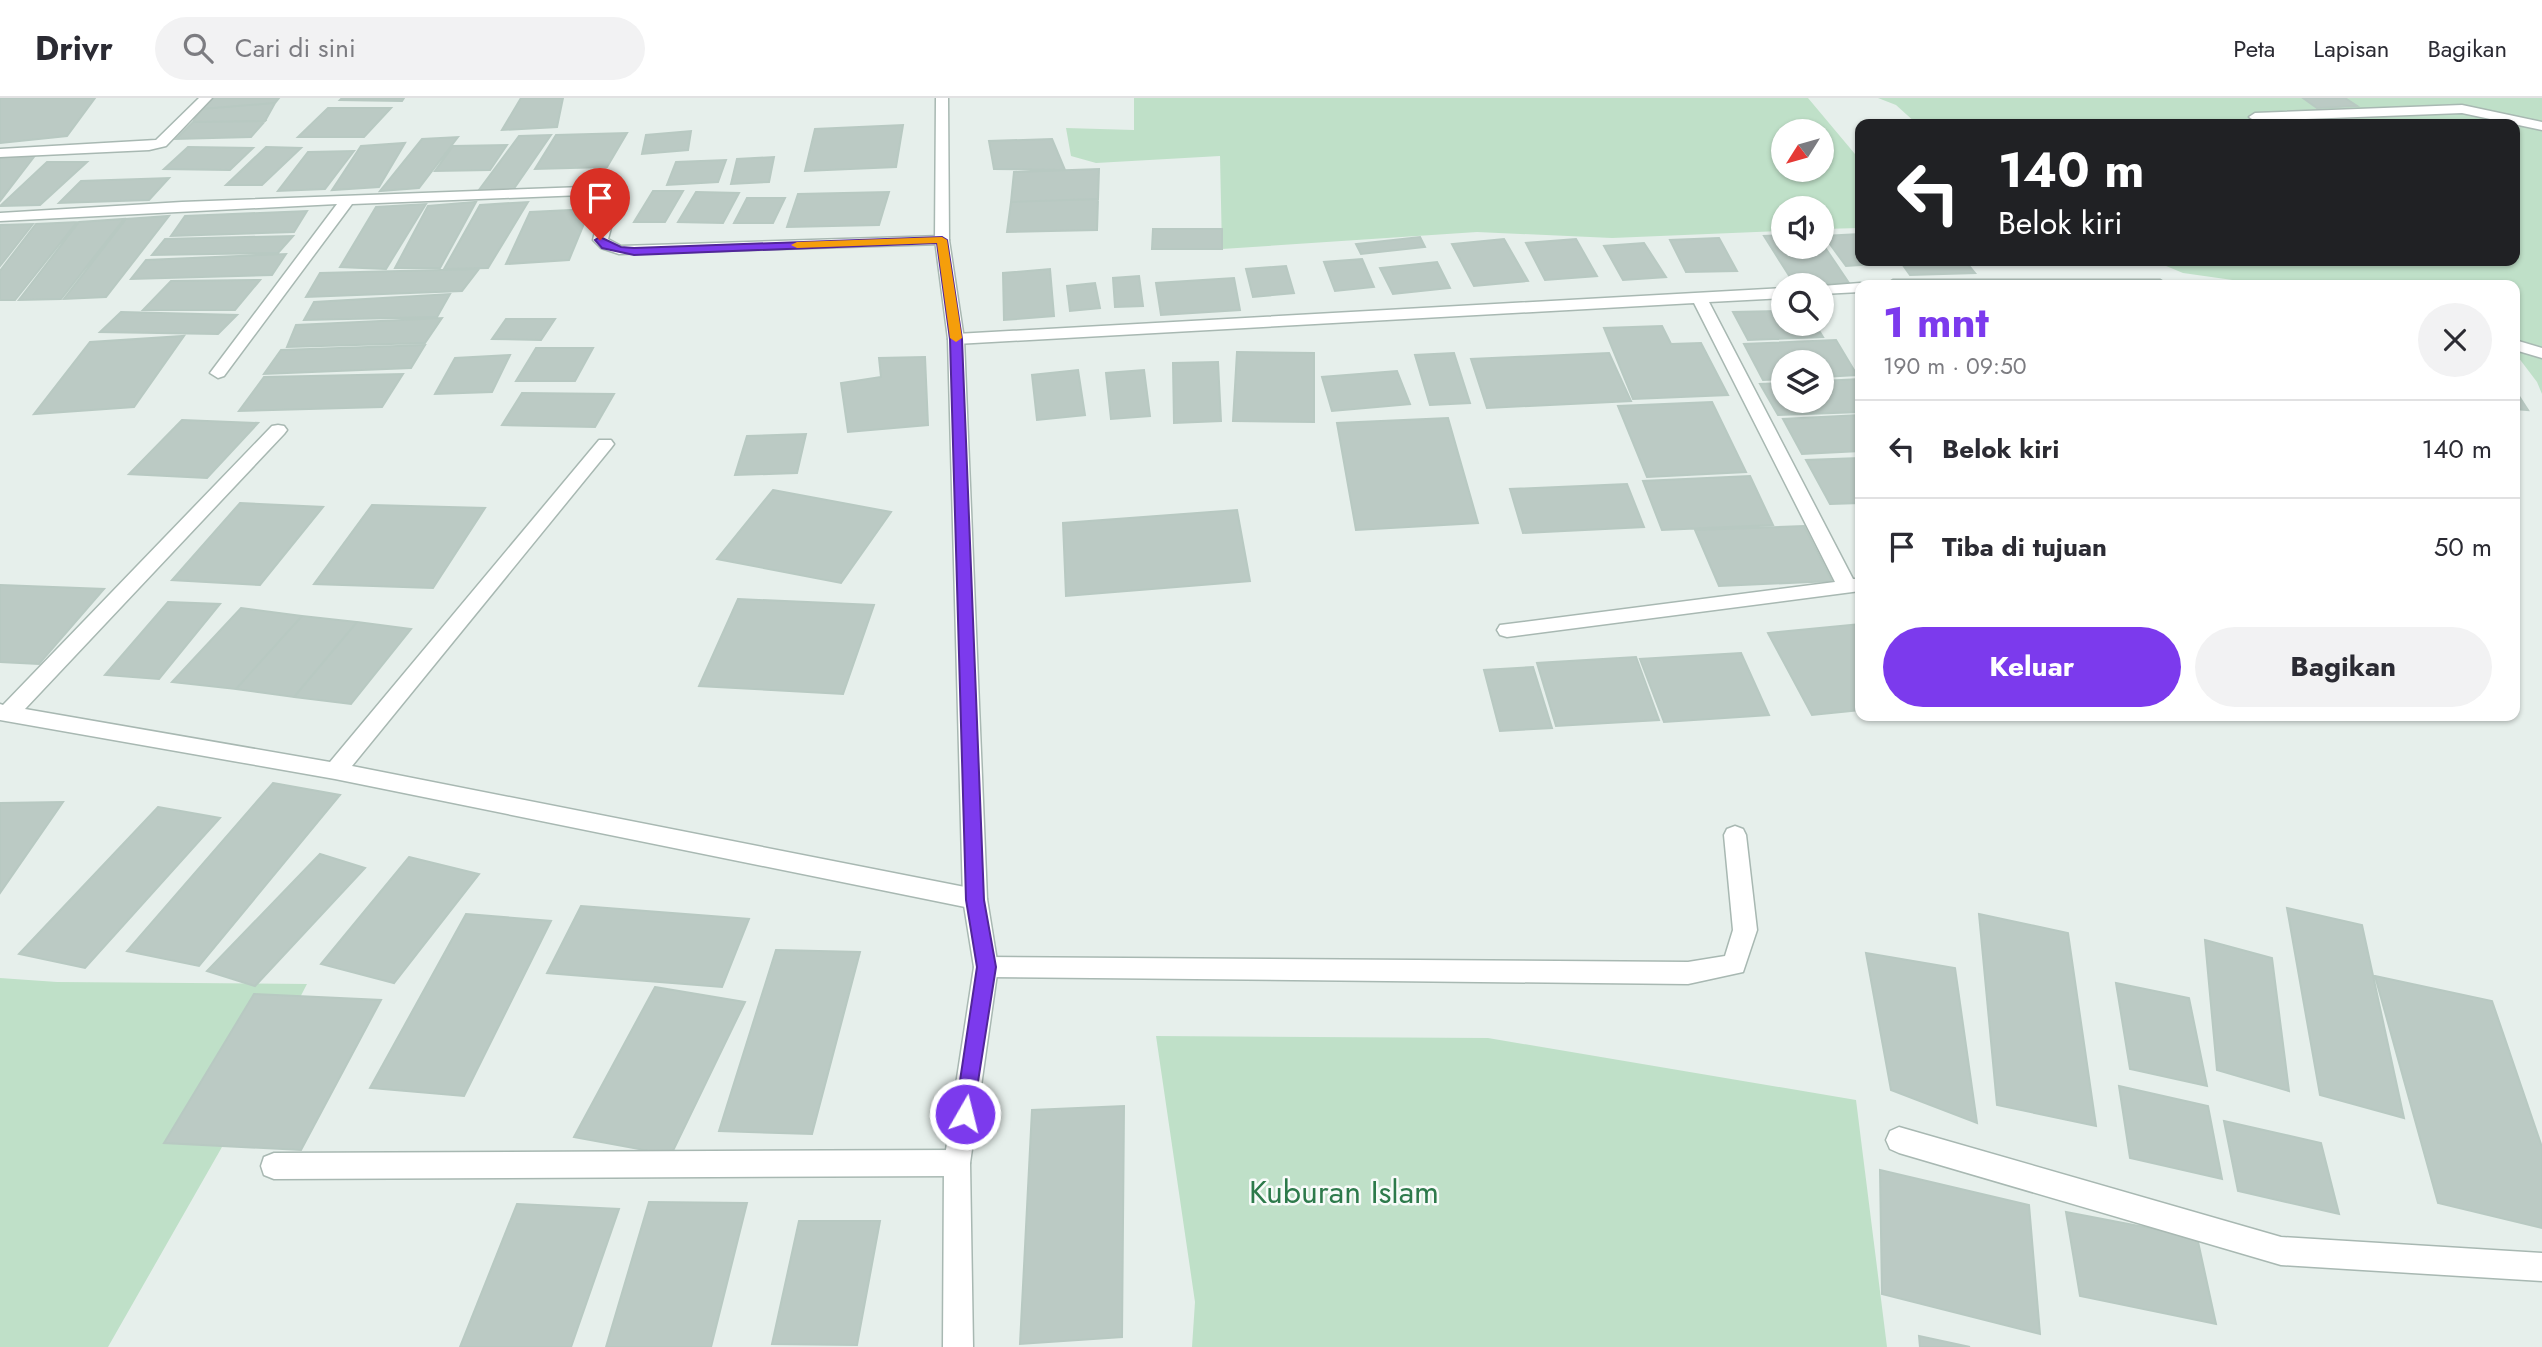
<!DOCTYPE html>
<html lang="id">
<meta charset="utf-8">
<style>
:root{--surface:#fff;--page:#f2f2f3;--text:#2b2b33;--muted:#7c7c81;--line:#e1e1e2;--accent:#7c3aed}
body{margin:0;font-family:Jost,sans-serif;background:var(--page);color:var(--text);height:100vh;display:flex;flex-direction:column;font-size:26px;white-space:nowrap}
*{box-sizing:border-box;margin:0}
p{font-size:23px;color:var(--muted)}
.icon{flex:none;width:38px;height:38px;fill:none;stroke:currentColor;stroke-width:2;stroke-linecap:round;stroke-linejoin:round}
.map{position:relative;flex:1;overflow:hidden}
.panel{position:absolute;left:1855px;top:182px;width:665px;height:441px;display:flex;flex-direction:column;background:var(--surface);border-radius:14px;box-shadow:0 2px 5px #0004}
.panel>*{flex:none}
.hud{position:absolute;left:1855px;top:21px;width:665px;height:147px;border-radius:14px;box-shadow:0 2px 5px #0004;background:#202124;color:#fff;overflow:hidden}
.needle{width:46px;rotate:233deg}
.controls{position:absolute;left:1771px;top:21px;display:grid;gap:14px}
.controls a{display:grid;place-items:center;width:63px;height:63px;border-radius:50%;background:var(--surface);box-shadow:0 2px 5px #0004;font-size:35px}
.pin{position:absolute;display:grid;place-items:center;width:60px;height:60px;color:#fff;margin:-72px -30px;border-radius:50% 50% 50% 0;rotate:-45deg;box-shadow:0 0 7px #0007}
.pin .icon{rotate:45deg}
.me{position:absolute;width:77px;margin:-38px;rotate:8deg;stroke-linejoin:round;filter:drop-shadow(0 0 5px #0008)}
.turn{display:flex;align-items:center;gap:24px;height:147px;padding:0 28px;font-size:32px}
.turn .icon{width:91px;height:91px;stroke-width:2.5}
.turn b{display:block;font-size:49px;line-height:60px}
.round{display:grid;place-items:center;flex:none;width:74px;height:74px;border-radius:37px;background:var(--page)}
.summary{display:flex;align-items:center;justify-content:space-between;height:119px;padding:0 28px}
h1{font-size:42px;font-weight:700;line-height:52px;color:var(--accent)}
.primary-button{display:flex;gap:14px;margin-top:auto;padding:14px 28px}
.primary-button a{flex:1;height:80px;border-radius:42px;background:var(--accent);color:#fff;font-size:28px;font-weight:700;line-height:80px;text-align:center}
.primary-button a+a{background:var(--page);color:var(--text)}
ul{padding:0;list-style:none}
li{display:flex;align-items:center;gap:21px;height:98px;padding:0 28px;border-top:2px solid var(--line)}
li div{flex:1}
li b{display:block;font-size:26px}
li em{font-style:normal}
header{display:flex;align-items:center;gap:42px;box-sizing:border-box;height:98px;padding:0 35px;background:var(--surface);border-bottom:2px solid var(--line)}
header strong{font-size:33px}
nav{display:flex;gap:38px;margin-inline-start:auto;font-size:24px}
.search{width:490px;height:63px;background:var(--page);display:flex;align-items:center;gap:18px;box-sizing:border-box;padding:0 24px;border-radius:38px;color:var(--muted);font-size:26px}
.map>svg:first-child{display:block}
.green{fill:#bfe0c8;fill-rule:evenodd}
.building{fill:#bbcac4;stroke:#b8c9c2;stroke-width:2}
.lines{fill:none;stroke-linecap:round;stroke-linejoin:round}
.service-casing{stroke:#a8b8b2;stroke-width:3}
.minor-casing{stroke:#a8b8b2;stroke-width:3}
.tertiary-casing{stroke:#a8b8b2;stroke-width:3}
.service{fill:#fff;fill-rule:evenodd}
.minor{fill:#fff;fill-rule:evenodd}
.tertiary{fill:#fff;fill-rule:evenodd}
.route{fill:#7c3aed;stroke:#51269a;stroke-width:2}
.slow{fill:#f59e0b}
.labels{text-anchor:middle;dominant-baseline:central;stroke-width:5;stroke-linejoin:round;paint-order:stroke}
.near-park-label{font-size:32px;fill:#2d7a4b;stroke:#f7fbf9}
</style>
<header>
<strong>Drivr</strong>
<div class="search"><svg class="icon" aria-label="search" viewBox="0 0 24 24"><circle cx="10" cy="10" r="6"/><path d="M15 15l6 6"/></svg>Cari di sini</div>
<nav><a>Peta</a><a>Lapisan</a><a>Bagikan</a></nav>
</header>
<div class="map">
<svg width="2542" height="1249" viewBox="0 0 2542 1249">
<rect width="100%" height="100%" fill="#e6efeb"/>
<path class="green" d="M1134 0H1808L1860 62V130L1822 131V110H1783V133L1612 140 1477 134 1222 151 1220 58 1096 65 1071 58 1066 30 1134 32ZM1783 33H1822V72H1783Z
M1878 0H2542V296L2537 284 2515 255V187H2268L2183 175 2154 163H2515V26H1917L1896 7Z
M0 880 57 884 307 886 222 1049 108 1249H0Z
M1156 938 1488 940 1856 1002 1887 1249H1192L1195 1204Z"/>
<path class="building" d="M0 0H95L67 38 0 45Z
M210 0H279L275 5 201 11Z
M342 0H404L402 3 340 2Z
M521 0H563L557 29 502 32Z
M2303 0H2345L2357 8 2317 10Z
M275 5 265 23 193 24 201 11Z
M328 10H391L364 39H298Z
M265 23 251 39 176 41 193 24Z
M903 27 896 69 805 73 815 31Z
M691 33 688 52 642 56 646 37Z
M627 35 607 69 535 71 556 37Z
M551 37 513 92H479L519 38Z
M458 39 419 90 380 93 422 41Z
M1052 41 1065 72 994 71 989 43Z
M405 45 379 89 332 92 361 48Z
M507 47 490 72 435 73 453 48Z
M188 49 253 50 230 72 164 71Z
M266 49 301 50 262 87H226Z
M354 53 325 91 278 93 308 54Z
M37 55 0 103V59Z
M774 59 769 84 731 86 737 61Z
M726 62 718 84 667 87 676 64Z
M47 64H87L40 107 0 108Z
M1099 71 1098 101 1011 104 1014 74Z
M169 80 149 102 59 105 81 83Z
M653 93H683L665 124H634Z
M696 94 739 95 723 125 678 124Z
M889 94 879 127 787 129 798 96Z
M747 100H785L773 125H734Z
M1098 101 1097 132 1007 134 1011 104Z
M476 104 440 170H395L428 108Z
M528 104 488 170 444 171 480 107Z
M426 106 386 171 340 169 376 109Z
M590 111 569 162 506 166 530 114Z
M307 113 294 134 171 138 185 118Z
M169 118 106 199 64 201 126 121Z
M124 121 61 201 19 202 79 124Z
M77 124 15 202H0V173L36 126Z
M33 126 0 168V127Z
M1153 131H1222V151H1152Z
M1860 136V163L1891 165 1846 168 1824 138Z
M1783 137V149H1822V145L1849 185 1795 187 1764 138Z
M293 138 278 155 152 157 165 141Z
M1420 139 1425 149 1361 156 1356 146Z
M1719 140 1737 173 1686 174 1670 142Z
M1504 141 1528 183 1474 188 1452 146Z
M1576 141 1597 178 1545 182 1526 145Z
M1644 145 1666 179 1623 182 1604 148Z
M286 156 272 177 131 181 146 162Z
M1362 161 1374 189 1335 193 1324 164Z
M1900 163H1965L1975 175 1910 177Z
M1437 164 1450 190 1393 196 1380 170Z
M1286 168 1294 195 1253 199 1246 171Z
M479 171 462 193 306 199 320 175Z
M1050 171 1054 218 1004 222 1003 175Z
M1139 178 1143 208 1115 209 1113 180Z
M1234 180 1240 212 1161 217 1156 185Z
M260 182 235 212H143L171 183Z
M1095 185 1100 210 1070 213 1067 188Z
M450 196 437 219 304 222 314 204Z
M1783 213V226H1815L1823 239 1748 242 1733 214Z
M121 214 237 217 218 236 100 234Z
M442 220 425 245 287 249 296 227Z
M506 221H555L541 242 492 241Z
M1662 228 1671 246 1701 245 1728 297 1633 301 1604 230Z
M184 238 134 309 34 316 90 244Z
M1836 242 1857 277 1822 279V264H1783V281L1763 282 1744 246Z
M425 247 411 270 264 276 281 252Z
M536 250H593L575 283H516Z
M1237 254 1314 255V324L1233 323Z
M1454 255 1470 305 1430 307 1415 257Z
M1609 255 1631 303 1487 310 1471 261Z
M510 257 492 294 435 296 455 260Z
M925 259 928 327 848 334 841 285 881 279 879 260Z
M1218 264 1221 323 1174 325 1173 265Z
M1078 272 1085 317 1037 322 1032 277Z
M1144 272 1150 318 1111 321 1106 275Z
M1397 273 1410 306 1332 313 1322 279Z
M403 276 382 309 239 313 264 279Z
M1860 281V314L1778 317 1760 286 1783 285V303H1822V283Z
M2515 292 2528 312 2515 311Z
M522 295 614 296 595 329 502 327Z
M1712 304 1746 374 1647 379 1618 308Z
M1860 317V353L1802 356 1783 321Z
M1448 320 1478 425 1356 432 1337 325Z
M182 322 258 325 207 380 129 376Z
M806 336 797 375 735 377 747 338Z
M1860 360V405L1830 406 1806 362Z
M1750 378 1773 427 1662 432 1643 383Z
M1627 386 1644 429 1523 435 1510 391Z
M773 392 891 414 841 485 717 461Z
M240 405 323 409 260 487 172 482Z
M372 407 485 410 433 490 314 486Z
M1237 412 1250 483 1066 498 1063 425Z
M1804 428 1832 483 1719 488 1695 432Z
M0 487 104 491 39 566 0 564Z
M738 501 874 507 843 596 699 588Z
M168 504 220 506 159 581 105 577Z
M241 510 302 518 236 591 172 584Z
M302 518 357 524 294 599 236 591Z
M357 524 411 531 351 606 294 599Z
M1860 526V612L1812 617 1768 535Z
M1741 555 1769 617 1664 624 1640 561Z
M1636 559 1659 622 1556 628 1537 565Z
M1533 569 1552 630 1500 633 1484 572Z
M273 685 340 697 199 868 127 853Z
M63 704 0 795V705Z
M158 709 220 720 85 870 19 856Z
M320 756 365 770 255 888 207 873Z
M409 759 479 776 394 885 321 866Z
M581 808 749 821 722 889 547 875Z
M2287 810 2362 827 2404 1020 2320 997Z
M466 816 551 823 464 998 370 990Z
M1979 816 2068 835 2096 1028 1997 1007Z
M2205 842 2272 860 2289 993 2217 972Z
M776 852 860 854 812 1036 719 1033Z
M1866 855 1955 870 1977 1025 1891 992Z
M2375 878 2492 903 2542 1049V1130L2438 1105Z
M2116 885 2189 900 2207 988 2130 971Z
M655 889 745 904 671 1057 574 1039Z
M254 896 381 902 301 1052 164 1045Z
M2119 988 2208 1008 2222 1081 2130 1060Z
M1124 1008 1122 1239 1020 1246 1032 1012Z
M2224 1023 2321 1045 2339 1116 2238 1093Z
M1880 1072 2029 1107 2040 1236 1882 1196Z
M649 1104 747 1105 711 1249H606Z
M517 1106 619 1111 571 1249H460Z
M2066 1114 2197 1139 2216 1226 2080 1198Z
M799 1123H880L857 1247 772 1246Z
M1919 1238 1970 1249H1920Z"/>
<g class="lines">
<g class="service-casing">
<path id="service" d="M1735 728 1743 731 1746 737 1757 832 1743 874 1688 886 986 879 977 876 974 869 977 862 986 859 1688 864 1725 858 1733 832 1724 737 1727 731Z"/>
</g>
<g class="minor-casing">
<path id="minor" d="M199 0H212L166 48 149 52 0 59V51L156 42Z
M2462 7 2542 24V32L2462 15 2255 23 2249 19 2255 15Z
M583 89 613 94 618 103 608 141 621 148 942 138 949 142 942 146 619 156 601 150 593 142 603 100 583 97 352 106 224 278 218 280 210 275 337 106 0 123V115L182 104Z
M1893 182H2160L2168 187H1885Z
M1860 185 1866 187H1860V194L1822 196V188Z
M1783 190V200L1709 204 1853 481H1860V493L1507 539 1500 537 1497 532 1500 527 1835 484 1694 205 956 246 948 241 956 236Z
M2515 242 2542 250V260L2515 252Z
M278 327 284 328 287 332 284 336 25 611 330 664 599 342H611L614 346 611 350 352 668 975 791 983 794 987 801 983 808 975 811 335 681 0 622V606L3 607 272 328Z
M1899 1029 2281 1139 2542 1155V1183L2281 1167 1899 1055 1890 1051 1886 1042 1890 1033Z
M957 1052 967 1056 970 1065 967 1074 957 1078 274 1081 264 1077 261 1068 264 1059 274 1055Z"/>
</g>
<g class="tertiary-casing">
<path id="tertiary" d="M936 0H948L949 142 964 241 987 801 998 869 970 1065 973 1249H943L944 1065 974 869 963 801 948 241 935 142Z"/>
</g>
<use href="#service" class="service"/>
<use href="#minor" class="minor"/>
<use href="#tertiary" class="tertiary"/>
</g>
<path class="route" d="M600 139 621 149 634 150 942 139 947 142 962 241 984 802 996 869 972 1022 965 1025 958 1022 955 1016 977 869 966 802 950 241 937 145 634 157 602 150 595 142Z"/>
<path class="slow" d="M942 139 947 142 962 240 956 244 950 240 937 145 797 150 791 147 797 144Z"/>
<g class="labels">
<g class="near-park-label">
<text x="1344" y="1094">Kuburan Islam</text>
</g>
</g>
</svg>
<div class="controls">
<a><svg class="needle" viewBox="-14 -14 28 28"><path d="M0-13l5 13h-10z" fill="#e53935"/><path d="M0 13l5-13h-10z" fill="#7c7c81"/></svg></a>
<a><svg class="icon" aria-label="sound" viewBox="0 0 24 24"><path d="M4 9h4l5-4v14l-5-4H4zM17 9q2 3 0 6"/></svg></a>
<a><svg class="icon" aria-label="search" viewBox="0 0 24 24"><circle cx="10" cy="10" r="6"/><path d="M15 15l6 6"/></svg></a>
<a><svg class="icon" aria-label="layers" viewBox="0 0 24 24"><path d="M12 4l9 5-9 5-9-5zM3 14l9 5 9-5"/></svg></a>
</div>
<div class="pin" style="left:600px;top:142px;background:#d93025"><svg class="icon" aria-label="arrive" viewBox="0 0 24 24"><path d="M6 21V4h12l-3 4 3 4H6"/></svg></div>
<svg class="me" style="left:965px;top:1016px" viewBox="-20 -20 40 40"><circle r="17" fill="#7c3aed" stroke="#fff" stroke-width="3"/><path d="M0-11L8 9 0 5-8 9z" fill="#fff"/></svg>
<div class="hud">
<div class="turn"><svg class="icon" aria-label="left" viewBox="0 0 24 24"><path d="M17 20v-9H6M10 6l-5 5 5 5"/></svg><div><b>140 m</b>Belok kiri</div></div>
</div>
<section class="panel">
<div class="summary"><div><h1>1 mnt</h1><p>190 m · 09:50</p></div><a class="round"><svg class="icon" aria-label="close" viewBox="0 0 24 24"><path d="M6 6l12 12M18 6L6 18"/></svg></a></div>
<ul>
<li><svg class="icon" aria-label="left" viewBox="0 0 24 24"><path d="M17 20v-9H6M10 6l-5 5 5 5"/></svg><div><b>Belok kiri</b></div><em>140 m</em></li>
<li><svg class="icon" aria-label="arrive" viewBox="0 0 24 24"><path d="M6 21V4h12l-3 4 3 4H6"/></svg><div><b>Tiba di tujuan</b></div><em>50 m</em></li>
</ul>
<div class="primary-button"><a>Keluar</a><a>Bagikan</a></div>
</section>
</div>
